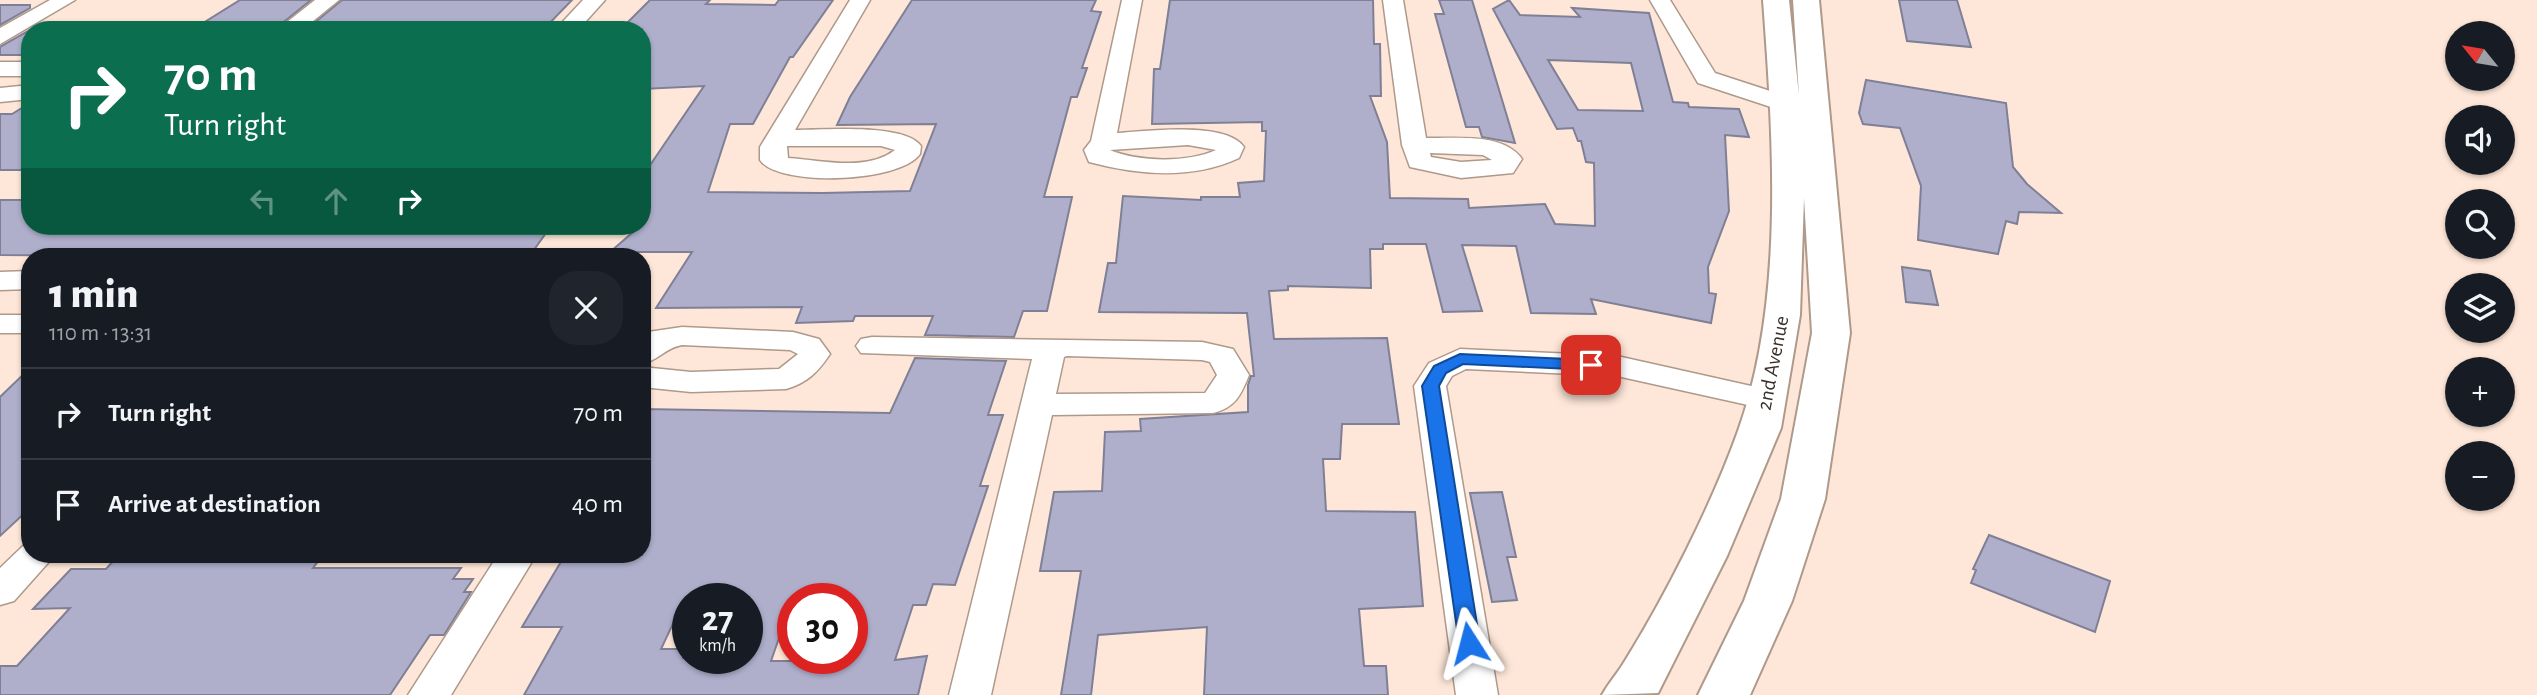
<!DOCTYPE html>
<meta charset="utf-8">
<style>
:root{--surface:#171b24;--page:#20242c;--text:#f1f3f6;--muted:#9ea1a6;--line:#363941}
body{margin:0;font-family:"Alegreya Sans",sans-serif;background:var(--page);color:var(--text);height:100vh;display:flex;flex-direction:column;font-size:26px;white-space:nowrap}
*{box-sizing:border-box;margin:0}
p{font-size:23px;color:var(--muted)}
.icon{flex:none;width:38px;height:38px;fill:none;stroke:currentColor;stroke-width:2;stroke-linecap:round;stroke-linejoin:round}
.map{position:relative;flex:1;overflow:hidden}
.drawer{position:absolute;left:21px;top:248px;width:630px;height:315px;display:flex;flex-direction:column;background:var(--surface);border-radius:28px;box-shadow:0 2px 5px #0004}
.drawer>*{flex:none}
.banner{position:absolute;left:21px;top:21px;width:630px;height:214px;border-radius:28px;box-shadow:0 2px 5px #0004;background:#0b6e4f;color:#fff;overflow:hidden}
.needle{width:46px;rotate:300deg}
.tools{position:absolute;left:2445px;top:21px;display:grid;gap:14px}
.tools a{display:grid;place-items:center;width:70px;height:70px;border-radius:50%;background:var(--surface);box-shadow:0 2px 5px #0004;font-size:35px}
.speed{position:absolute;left:672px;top:583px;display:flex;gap:14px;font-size:35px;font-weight:700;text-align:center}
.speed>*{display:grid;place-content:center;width:91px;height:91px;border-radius:50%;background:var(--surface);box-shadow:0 2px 5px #0004;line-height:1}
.speed small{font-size:18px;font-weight:400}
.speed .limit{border:10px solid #d22;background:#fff;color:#111}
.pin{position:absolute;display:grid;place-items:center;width:60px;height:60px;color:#fff;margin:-30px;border-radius:14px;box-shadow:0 4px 10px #0006}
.me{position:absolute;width:77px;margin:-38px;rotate:351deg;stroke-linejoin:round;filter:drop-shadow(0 0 5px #0008)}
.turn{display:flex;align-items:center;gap:24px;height:147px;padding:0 28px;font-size:32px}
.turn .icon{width:91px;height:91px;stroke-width:2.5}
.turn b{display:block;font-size:49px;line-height:60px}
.lanes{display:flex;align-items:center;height:66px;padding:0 28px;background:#0003;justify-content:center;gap:35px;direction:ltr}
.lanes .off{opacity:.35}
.round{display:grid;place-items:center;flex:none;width:74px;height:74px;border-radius:28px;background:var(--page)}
.summary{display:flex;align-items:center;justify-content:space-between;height:119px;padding:0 28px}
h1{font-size:42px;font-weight:800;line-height:52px}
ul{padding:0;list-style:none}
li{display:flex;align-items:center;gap:21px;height:91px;padding:0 28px;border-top:2px solid var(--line)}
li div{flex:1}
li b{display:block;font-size:26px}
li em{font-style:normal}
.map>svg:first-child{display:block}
.building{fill:#afafcc;stroke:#7f7f95;stroke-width:2;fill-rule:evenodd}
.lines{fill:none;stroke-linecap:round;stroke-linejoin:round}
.minor-casing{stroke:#ae998b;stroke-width:3}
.tertiary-casing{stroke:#ae998b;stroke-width:4}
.minor{fill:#fff;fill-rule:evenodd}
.tertiary{fill:#fff;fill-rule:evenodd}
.route{fill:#1a73e8;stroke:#114b97;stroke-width:2}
.labels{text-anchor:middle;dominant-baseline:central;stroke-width:6;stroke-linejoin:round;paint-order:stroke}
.street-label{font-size:21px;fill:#39302b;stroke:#fff}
</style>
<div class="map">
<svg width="2537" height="695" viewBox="0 0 2537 695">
<rect width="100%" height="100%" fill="#fee7d8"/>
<path class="building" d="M240 0H311L275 29 192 30Z
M342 0H572L544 29H307Z
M650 0H710L706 4 775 5 779 0H833L793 57H790L753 124H730L708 192 823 193 910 191 936 124 837 125 850 97 912 0H1096L1091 11 1101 12 1082 68H1087L1077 97H1071L1044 197H1072L1047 311H1023L1014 337 925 335 933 316H855L853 321 796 323 802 307 656 308 692 252H610L647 220 642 177 704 86 642 89V29H621Z
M1170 0H1373L1374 44H1380L1381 96H1370L1387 142 1390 198 1468 199 1469 208 1545 204 1555 224 1595 226 1594 163 1586 162 1581 141H1578L1573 128 1557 129 1493 9 1509 0 1520 15 1580 17 1572 8 1649 13 1673 102 1688 103 1689 107 1739 109 1749 137 1725 135 1729 211 1708 267 1709 293 1716 294 1711 323 1591 299 1596 314 1531 313 1516 246 1462 245 1482 311 1443 312 1426 244H1383V249H1370L1371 288 1288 286V290L1269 291 1274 339 1387 338 1399 424H1342L1340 459H1323L1326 511 1415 512 1423 606 1359 609 1364 666H1386L1388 695H1204L1207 627 1098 635 1091 695H1061L1081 571H1040L1054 492 1102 491 1105 432 1141 431 1140 419 1248 412V385L1251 376H1254L1247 313 1099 312 1108 263H1116L1123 196 1201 200V197H1240L1238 183 1264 181 1266 131H1262V122L1152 124 1154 69H1160ZM1548 60 1631 63 1643 111 1578 110Z
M1439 0H1472L1515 143 1482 137 1479 127H1466L1435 14H1444Z
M1899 0H1957L1971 47 1907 41Z
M0 5H30V8L0 25Z
M30 30V55H0V47Z
M1866 80 2006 103 2013 167 2027 184 2061 213 2019 212 2017 224 2006 221 1998 254 1918 240 1921 186 1900 128 1863 124 1859 113Z
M30 103V170H0V114H12Z
M0 200H30V226H551L531 254 429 257H210L128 252 123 256 0 255Z
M1902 267 1930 271 1938 305 1906 302Z
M915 358 1006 361 988 415H1003L980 486H988L955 585 933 584 926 605H913L895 660 927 656 918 695H524L562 627H522L565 555H642V409L890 413ZM685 598H747V658H683L687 649H661ZM793 598H852V661H771Z
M30 368V508L0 536V397Z
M1502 492 1516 557H1507L1517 600 1492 602 1470 493Z
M1989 535 2110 581 2095 632 1971 583 1976 570 1973 569Z
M230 555H323L313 568H461L453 579H473L464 592H471L444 635H430L390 695H0V666H17L70 608 33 609 71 569H106L115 559 227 558Z"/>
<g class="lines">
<g class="minor-casing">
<path id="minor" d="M50 0H75L0 44V28Z
M315 0H339L302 30H277Z
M583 0H605L578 30H555Z
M850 0H870L795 130C823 130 905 123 921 146L920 154C900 183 778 187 760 160V147ZM787 146H881L895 150C867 172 821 160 788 158Z
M1122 0H1142L1117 133C1146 131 1226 121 1244 147L1239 158C1192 180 1138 175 1089 162L1084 150 1091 141ZM1188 145 1216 150C1187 163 1138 162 1110 150Z
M1383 0H1403L1426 138C1455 139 1503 132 1522 159L1513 173 1461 178 1410 167 1402 145ZM1430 153 1483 155 1492 160 1461 162 1431 157Z
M1650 0H1670L1715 73 1795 99 1798 104 1795 109H1777L1698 83Z
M0 62H30V76H0Z
M30 85V99L0 102V88Z
M30 271V289L0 290V272Z
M0 315H30V333H0Z
M682 327 793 332 819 339 830 354C818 372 807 383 786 389L691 392 642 387V367L691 372 779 369 798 354 790 350 682 345C665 348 659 360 642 364V338L648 332Z
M872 337 1202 342 1233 349 1249 375C1241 395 1235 408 1213 413L1052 415 991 695H949L1032 359 861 353 856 346 861 339ZM1067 356 1202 360 1210 362 1217 375 1205 393 1056 394 1064 357Z
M1460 349 1617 356 1778 392 1783 399 1778 406 1766 409 1617 376 1466 369 1452 376 1446 386 1498 695H1456L1414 386 1429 363Z
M30 543V555H55L14 601 0 605V568L23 546Z
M498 555H536L451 695H408Z"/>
</g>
<g class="tertiary-casing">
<path id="tertiary" d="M1763 0H1789L1799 96 1793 0H1819L1850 333 1825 499 1792 601 1750 695H1698L1744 601 1781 499 1812 333 1804 198 1800 315 1781 428 1727 556 1658 693 1602 695C1608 684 1616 675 1623 664 1664 599 1712 504 1738 431 1785 301 1773 136 1763 0Z"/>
</g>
<use href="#minor" class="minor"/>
<use href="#tertiary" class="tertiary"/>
</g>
<path class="route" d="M1460 354 1591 360 1599 365 1591 370 1463 364 1446 373 1439 386 1480 643 1477 649H1462L1459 643 1422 386 1434 366Z"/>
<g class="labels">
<g class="street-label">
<text transform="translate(1773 363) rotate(-79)">2nd Avenue</text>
</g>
</g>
</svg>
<div class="tools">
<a><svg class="needle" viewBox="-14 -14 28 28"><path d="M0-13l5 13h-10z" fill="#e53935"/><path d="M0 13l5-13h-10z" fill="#9ea1a6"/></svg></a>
<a><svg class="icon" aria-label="sound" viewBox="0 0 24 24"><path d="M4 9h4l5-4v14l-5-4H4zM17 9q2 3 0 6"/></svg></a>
<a><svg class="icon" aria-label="search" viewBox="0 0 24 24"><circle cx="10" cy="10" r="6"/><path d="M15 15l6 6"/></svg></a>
<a><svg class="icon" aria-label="layers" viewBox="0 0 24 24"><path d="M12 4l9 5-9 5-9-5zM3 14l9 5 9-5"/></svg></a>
<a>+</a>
<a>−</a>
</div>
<div class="speed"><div>27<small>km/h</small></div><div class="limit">30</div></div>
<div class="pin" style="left:1591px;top:365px;background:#d93025"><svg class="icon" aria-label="arrive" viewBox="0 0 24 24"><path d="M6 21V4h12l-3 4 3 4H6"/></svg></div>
<svg class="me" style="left:1469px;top:643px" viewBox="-20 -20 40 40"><path d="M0-17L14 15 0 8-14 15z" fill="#1a73e8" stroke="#fff" stroke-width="4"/></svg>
<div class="banner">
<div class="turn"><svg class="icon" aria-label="right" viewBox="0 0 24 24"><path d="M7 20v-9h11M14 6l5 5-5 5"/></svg><div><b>70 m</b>Turn right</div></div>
<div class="lanes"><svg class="icon off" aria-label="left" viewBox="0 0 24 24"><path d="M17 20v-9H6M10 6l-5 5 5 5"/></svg><svg class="icon off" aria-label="ahead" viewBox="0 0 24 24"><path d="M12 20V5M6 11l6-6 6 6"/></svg><svg class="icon" aria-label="right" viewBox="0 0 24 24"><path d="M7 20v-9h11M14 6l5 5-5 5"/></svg></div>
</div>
<section class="drawer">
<div class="summary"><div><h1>1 min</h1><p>110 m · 13:31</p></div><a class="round"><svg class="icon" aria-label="close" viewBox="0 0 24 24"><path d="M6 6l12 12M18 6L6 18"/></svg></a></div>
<ul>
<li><svg class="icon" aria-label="right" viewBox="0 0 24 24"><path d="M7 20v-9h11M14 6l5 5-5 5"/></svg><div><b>Turn right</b></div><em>70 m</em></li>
<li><svg class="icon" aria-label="arrive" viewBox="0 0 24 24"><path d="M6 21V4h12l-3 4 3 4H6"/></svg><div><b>Arrive at destination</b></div><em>40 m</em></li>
</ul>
</section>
</div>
